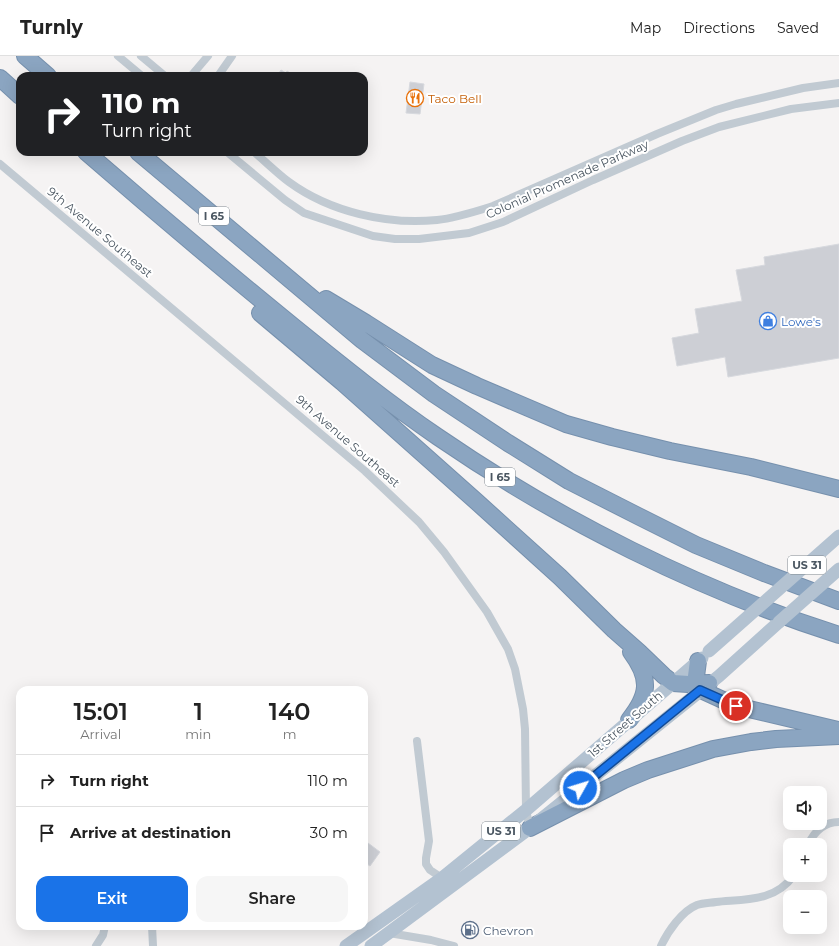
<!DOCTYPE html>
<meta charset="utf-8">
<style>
:root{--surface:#fff;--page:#f6f6f6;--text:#222;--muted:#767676;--line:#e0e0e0;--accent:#1a73e8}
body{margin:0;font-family:Montserrat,sans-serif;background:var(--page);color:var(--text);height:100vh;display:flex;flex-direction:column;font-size:15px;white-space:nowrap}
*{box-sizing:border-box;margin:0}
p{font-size:13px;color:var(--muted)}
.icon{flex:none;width:22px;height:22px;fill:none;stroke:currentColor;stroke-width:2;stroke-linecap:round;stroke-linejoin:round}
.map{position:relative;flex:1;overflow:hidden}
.panel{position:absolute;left:16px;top:630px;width:352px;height:244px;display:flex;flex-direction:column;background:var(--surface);border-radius:12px;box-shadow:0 4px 16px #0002}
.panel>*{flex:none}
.top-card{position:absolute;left:16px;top:16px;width:352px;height:84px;border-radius:12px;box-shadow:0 4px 16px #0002;background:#202124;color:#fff;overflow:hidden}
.controls{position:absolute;left:783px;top:730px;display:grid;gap:8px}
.controls a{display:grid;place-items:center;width:44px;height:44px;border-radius:8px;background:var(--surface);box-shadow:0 4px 16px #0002;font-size:20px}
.pin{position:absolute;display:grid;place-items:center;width:34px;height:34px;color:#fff;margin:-17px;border:2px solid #fff;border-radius:50%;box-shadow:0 1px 4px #0007}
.me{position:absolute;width:44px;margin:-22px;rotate:51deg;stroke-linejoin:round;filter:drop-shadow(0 0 3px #0008)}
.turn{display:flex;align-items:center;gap:14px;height:84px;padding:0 20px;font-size:18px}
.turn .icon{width:52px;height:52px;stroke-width:2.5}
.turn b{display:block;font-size:28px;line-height:34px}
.eta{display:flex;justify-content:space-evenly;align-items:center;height:68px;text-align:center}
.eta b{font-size:24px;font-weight:600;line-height:28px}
.primary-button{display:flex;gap:8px;margin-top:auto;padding:8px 20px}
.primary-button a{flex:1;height:46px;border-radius:12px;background:var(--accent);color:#fff;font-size:16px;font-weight:600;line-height:46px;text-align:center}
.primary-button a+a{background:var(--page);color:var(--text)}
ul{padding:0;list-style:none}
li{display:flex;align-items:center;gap:12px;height:52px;padding:0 20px;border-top:1px solid var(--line)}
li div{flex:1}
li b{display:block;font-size:15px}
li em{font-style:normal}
header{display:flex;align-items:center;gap:24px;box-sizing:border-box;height:56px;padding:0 20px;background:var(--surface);border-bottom:1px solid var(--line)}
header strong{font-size:19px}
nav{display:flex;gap:22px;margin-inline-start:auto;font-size:14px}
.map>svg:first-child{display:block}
.building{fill:#cdcfd5;stroke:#d7d9de}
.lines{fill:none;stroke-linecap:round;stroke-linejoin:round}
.motorway-casing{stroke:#7690ad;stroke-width:18}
.minor{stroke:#c1cad2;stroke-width:8}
.primary{stroke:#b3c2d1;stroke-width:13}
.motorway{stroke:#8ba5c1;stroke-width:16}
.primary-bridge{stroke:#b3c2d1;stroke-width:13}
.route-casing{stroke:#114b97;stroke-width:10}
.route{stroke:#1a73e8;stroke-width:7}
.labels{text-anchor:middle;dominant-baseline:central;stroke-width:4;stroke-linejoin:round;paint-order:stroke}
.shield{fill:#fff;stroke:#808990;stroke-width:1}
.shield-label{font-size:11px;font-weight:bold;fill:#4a5661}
.food-label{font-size:12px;fill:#c56008;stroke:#fff;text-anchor:start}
.street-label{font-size:12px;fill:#4a5661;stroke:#fff}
.shop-label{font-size:12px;fill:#366cbe;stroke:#fff;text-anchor:start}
.service-label{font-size:12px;fill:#4e5e75;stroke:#fff;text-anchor:start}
</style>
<header>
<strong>Turnly</strong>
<nav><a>Map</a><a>Directions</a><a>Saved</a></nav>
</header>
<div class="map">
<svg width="839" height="890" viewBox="0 0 839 890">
<rect width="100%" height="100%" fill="#f5f3f3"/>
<path class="building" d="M281 14 286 17 287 15 295 20H277Z
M410 26 424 28 420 58 406 57Z
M839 188V302L728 321 725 301 677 310 672 282 699 277 695 253 742 245 736 214 765 209 764 201Z
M364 784 380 796 370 810 364 806Z"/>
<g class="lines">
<g class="motorway-casing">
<path id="motorway" d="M25 0 48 20
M0 22 20 40
M86 96C154 155 224 214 294 271 341 309 388 347 438 381 559 464 699 534 839 579
M138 96 362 284 434 338 508 387 569 425 638 460 696 489 764 517 839 545
M326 243 366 267 432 309 477 330 566 368 612 381 670 395 751 411 839 433
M260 257 342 326 477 446 560 521 614 574 639 596 664 620 673 627 688 628 709 627
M698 605 695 628 701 634 736 650 838 674
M629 664C649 639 651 623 631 596
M530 772 624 724 648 714 713 693 751 686 776 683 839 680"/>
</g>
<path class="minor" d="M118 0 142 20
M141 0 165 20
M191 20 208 0
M218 20 232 0
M227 96 285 144 304 157 373 180 395 183H419L469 177 503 166 593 124 682 85 719 71 791 53 839 47
M254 96C266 106 277 117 289 126 330 156 387 169 437 164 456 162 474 156 493 150L657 78 716 54 736 48 803 32 839 27
M0 108 365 415 419 466 444 496 487 556 508 593 515 613 523 653 525 673 526 754 530 772
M417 685 429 785 426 802V808L430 814 442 822
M808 789C814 776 824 766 839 766
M152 870 153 890
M389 877 431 884 454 890
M96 890 103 879 105 870
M661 890C668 875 682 855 697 849 703 847 710 847 716 846 745 843 775 846 794 819"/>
<path class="primary" d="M346 890 442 822 526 754 702 602
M371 890 530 772 719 620 779 566"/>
<use href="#motorway" class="motorway"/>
<path class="primary-bridge" d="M779 566 839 513
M709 595 839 480"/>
</g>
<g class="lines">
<g class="route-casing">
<path id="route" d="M580 732 700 634 736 650"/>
</g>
<use href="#route" class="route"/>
</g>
<defs>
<g id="restaurant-ring" transform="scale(0.9)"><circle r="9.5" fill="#fff" stroke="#e8710a" stroke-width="1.5"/><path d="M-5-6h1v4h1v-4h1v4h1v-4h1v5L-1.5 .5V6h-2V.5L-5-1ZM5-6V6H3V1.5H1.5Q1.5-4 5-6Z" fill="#e8710a"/></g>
<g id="shop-ring" transform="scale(0.9)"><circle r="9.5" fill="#fff" stroke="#3f7fe0" stroke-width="1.5"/><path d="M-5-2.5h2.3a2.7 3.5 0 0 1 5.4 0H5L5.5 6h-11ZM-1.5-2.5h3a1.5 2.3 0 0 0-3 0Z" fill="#3f7fe0"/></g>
<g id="fuel-ring" transform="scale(0.9)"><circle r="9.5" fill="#fff" stroke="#5c6f8a" stroke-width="1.5"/><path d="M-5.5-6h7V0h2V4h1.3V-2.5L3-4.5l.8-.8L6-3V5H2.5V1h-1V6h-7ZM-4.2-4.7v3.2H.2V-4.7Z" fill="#5c6f8a"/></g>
</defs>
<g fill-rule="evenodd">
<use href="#restaurant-ring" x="415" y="42"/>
<use href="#shop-ring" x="768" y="265"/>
<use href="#fuel-ring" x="470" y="874"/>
</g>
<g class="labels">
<g class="shield">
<rect x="199" y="151" width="30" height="18" rx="3"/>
<rect x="485" y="412" width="30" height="18" rx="3"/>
<rect x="788" y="500" width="38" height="18" rx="3"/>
<rect x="482" y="766" width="38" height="18" rx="3"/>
</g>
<g class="shield-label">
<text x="214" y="160">I 65</text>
<text x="500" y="421">I 65</text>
<text x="807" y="509">US 31</text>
<text x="501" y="775">US 31</text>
</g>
<g class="food-label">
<text x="428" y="42">Taco Bell</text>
</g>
<g class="street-label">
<text transform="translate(567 123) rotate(-24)">Colonial Promenade Parkway</text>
<text transform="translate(100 176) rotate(40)">9th Avenue Southeast</text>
<text transform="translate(348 385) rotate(41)">9th Avenue Southeast</text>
<text transform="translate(625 668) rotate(-41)">1st Street South</text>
</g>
<g class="shop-label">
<text x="781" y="265">Lowe's</text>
</g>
<g class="service-label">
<text x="483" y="874">Chevron</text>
</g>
</g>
</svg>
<div class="controls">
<a><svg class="icon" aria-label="sound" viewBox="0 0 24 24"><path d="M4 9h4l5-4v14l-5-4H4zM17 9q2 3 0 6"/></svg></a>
<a>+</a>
<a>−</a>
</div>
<div class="pin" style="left:736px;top:650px;background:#d93025"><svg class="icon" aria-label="arrive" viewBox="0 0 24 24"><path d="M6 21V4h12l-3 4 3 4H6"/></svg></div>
<svg class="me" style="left:580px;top:732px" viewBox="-20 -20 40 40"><circle r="17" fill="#1a73e8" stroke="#fff" stroke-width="3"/><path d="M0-11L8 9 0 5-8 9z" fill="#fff"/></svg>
<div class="top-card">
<div class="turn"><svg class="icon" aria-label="right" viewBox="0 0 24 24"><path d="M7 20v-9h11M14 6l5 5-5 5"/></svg><div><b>110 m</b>Turn right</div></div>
</div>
<section class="panel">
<div class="eta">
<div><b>15:01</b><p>Arrival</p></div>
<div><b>1</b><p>min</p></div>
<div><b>140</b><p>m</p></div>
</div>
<ul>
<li><svg class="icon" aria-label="right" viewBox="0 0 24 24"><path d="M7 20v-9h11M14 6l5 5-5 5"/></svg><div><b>Turn right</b></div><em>110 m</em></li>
<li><svg class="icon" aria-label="arrive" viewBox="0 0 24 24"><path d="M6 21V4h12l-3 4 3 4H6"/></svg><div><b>Arrive at destination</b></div><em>30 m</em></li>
</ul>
<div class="primary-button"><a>Exit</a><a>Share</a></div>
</section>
</div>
